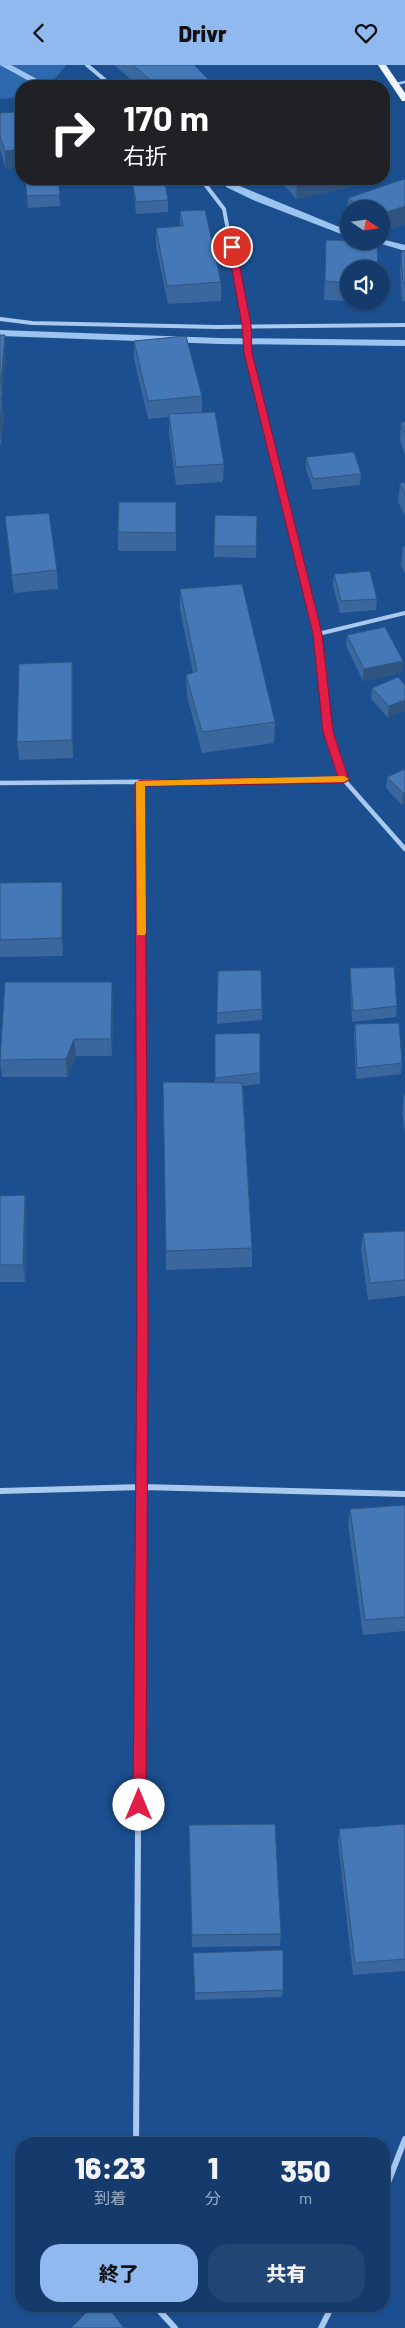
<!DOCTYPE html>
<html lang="ja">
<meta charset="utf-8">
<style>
:root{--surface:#143b6b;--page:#214673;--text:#f1f3f6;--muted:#9dadc1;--line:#33557e;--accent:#90b9f0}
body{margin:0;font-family:Barlow,"Noto Sans JP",sans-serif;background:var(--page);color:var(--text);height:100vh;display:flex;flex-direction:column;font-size:19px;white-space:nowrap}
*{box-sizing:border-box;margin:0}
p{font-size:16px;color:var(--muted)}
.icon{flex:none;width:28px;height:28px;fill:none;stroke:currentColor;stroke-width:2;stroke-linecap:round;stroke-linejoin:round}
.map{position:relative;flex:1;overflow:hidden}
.panel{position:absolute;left:15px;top:2072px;width:375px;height:175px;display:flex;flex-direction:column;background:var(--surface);border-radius:20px;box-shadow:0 1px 4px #0004,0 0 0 1px var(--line)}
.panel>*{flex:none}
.banner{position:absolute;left:15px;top:15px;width:375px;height:105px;border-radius:20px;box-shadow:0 1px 4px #0004,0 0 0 1px var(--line);background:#202124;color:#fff;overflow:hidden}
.needle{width:32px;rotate:103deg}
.controls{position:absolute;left:340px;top:135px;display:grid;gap:10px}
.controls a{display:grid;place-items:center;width:50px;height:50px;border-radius:50%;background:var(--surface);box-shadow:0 1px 4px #0004,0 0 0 1px var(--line);font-size:25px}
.pin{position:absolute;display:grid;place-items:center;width:42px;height:42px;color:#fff;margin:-21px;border:2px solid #fff;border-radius:50%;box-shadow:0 1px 5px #0007}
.me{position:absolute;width:55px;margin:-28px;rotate:0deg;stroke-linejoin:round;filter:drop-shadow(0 0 4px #0008)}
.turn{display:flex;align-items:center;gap:18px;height:105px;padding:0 25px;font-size:22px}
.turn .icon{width:65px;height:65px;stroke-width:2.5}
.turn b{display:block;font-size:35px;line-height:42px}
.eta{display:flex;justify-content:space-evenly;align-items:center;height:85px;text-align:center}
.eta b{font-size:30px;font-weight:800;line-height:35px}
.action{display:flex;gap:10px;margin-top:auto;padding:10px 25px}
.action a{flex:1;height:58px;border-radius:20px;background:var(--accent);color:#111;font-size:20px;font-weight:800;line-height:58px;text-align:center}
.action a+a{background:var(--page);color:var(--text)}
header{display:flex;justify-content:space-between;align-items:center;height:65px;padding:0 25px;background:var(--accent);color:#111;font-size:22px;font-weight:800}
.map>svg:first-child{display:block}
.green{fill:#2e69ad}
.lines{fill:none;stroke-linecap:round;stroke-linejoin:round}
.stream{fill:#9cc4f0;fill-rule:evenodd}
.service{stroke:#a9c9ee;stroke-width:2.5}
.minor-far2{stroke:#a9c9ee;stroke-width:4}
.minor-far1{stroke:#a9c9ee;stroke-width:4.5}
.minor{stroke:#a9c9ee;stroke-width:6}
.primary{fill:#f0f6ff;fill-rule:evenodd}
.wall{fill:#3a679d}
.shaded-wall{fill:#305480}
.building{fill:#4478b7;stroke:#305480}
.route{fill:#e11d48;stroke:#92132f}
.slow{fill:#f59e0b}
</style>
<header><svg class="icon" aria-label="back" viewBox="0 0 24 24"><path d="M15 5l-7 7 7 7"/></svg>Drivr<svg class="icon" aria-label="heart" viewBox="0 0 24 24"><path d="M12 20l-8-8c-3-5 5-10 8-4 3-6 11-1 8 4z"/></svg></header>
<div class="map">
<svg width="405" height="2263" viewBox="0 0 405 2263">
<rect width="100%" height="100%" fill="#1b4f8f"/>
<path class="green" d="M0 0H64L66 1 48 21H21V32L0 34Z"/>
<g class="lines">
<path class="stream" d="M0 0H11L50 21H38Z
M230 117 349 166V172L253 135 226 122V118Z
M381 174 405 180V186L372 176H381Z
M0 265 220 273 405 275V281L220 279 0 271Z"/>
<path class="service" d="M395 19 405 17"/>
<path class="minor-far2" d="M87 0 112 21
M201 114 224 144 246 260 248 288 318 573
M0 254 32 258 216 262 405 260
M318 569 405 548"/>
<path class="minor-far1" d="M318 571 328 667 344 715 405 784
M0 718 344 715
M140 718 141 1311"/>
<path class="minor" d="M0 1426 142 1422 405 1429
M136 2079 141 1310
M384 2128 405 2074
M155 2241 175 2263
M321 2263 332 2241"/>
<path class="primary" d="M378 0H386L405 28V36H402Z"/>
</g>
<path class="wall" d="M114 0H194L212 21H138Z
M21 27V102L6 104 0 85V48L14 47Z
M25 114H58L60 141 28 143Z
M132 114H164L168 135V147L136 149Z
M279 114H352L351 122 296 134Z
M404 114 405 115V159L381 167V144H349V152L347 151 348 133Z
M180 146 221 217V236L168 239 156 181V163L180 161Z
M326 175 349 204V236L324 235Z
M405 185V236H402L400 206 401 188Z
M0 270 6 288 2 334 4 352 1 380H0Z
M134 276 202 331V348L224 399 223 417 176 420 169 368V352L148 354 134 294Z
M401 357H405V391L400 375Z
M306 392 361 409 360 420 313 425 306 404Z
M400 418H405V451L398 437Z
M5 451 57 505 58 524 14 528 7 470Z
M257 451 256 493 214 492V481Z
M176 456V486H118V467Z
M405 481V508L401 500 403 482Z
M334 509 377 534 376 545 340 548 333 521Z
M180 524 275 657 274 678 202 688 187 631 186 610 193 608 180 545Z
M347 570 403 596 402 608 363 616 346 581Z
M72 597 73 615V693L19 695 17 677Z
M405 620 388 653 371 634 372 623Z
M405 704V738L402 740 386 723 387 712Z
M62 817 63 835V891L0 892V818Z
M350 903 397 941 396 952 352 957 350 914Z
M218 906 262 944V955L217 959Z
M113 935 112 991H76L67 1012H2L0 995Z
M355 959 402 998 401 1009 356 1014 354 970Z
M215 969 260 1008V1019L243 1021 252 1183V1202L166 1205 163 1017H215Z
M404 1029H405V1069L402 1048Z
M0 1131 27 1147 25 1217H0Z
M405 1166V1231L368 1235 361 1185 363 1168Z
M405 1440V1566L363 1570 348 1459 350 1444Z
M405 1759V1906L353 1910 338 1777 339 1764Z
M189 1760 281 1869 280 1881 192 1882Z
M193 1895 283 1925 282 1932 195 1935Z"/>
<path class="shaded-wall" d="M212 18V21H202Z
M21 84V102L6 104 5 86Z
M309 114H352L351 122 296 134 297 116Z
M405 141V159L381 167V149Z
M5 270 6 288 2 335 1 317Z
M2 334 4 352 1 380 0 361Z
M403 596 402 608 363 616 364 604Z
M72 597 73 615V693L72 675Z
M405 635V646L388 653 389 641Z
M403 728H405V738L402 740Z
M62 817 63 835V891L62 873Z
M112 917 113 935 112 991 111 974Z
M74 974 76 991 67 1012 66 994Z
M25 1130 27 1147 25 1217 23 1200Z"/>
<path class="building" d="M133 0H194L212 18 202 21H157Z
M17 27H21V84L5 86 0 71V48L14 47Z
M25 114H58L60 130 27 131Z
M132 114H164L168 135 136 137Z
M295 114H309L297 116Z
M404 114 405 115V141L381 149V144H361L348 133Z
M205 145 221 217 167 221 156 163 183 161 180 146Z
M326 175 377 176 378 204H349V218L325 216Z
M405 185V218H403L401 188Z
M0 270H5L1 317H0Z
M186 271 202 331 148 336 134 276Z
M0 334H2L0 361Z
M215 347 224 399 176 402 169 349Z
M401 357H405V368Z
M354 387 361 409 313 414 306 392Z
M400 418H405V430Z
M119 437H176V468L118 467Z
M49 448 57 505 12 510 5 451Z
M215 450 257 451 256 481H214Z
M370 506 377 534 341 536 334 509Z
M242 519 275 657 202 667 186 610 197 606 180 524Z
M385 562 403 596 364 604 347 570Z
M72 597V675L17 677 19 599Z
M398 612 405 620V635L389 641 372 623Z
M405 704V728H403L387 712Z
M62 817V873L0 875V818Z
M394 902 397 941 353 946 350 903Z
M261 905 262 944 217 948 218 906Z
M5 917H112L111 974H74L66 994 0 995Z
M399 958 402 998 357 1003 355 959Z
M260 968V1008L215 1013V969Z
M163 1017 242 1018 252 1183 166 1186Z
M25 1130 23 1200H0V1131Z
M405 1166V1215L370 1218 363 1168Z
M405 1440V1552L365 1555 350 1444Z
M275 1759 281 1869 192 1870 189 1760Z
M405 1759V1894L355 1898 339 1764Z
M283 1885V1925L195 1928 193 1888Z
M93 2241H107L124 2263H71Z"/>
<path class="route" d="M232 180 236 182 251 260 252 288 322 569 333 667 349 715 344 718 145 721 148 1263 146 1740 144 1745 139 1747 135 1745 133 1740 137 1263 135 718 140 715 338 712 323 667 313 569 244 288 242 260 228 182Z"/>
<path class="slow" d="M344 711 349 714 344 717 145 721 146 867 145 870H137L136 716Z"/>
</svg>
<div class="controls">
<a><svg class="needle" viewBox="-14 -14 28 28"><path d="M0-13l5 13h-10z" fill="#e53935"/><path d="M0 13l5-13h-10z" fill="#9dadc1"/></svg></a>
<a><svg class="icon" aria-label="sound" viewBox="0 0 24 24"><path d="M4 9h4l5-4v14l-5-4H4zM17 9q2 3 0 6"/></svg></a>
</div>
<div class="pin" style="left:232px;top:182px;background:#d93025"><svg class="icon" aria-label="arrive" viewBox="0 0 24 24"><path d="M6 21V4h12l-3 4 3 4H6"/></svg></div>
<svg class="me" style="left:139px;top:1740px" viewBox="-20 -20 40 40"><circle r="19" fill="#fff"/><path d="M0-13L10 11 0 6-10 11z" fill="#e11d48"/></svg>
<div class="banner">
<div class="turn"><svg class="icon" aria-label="right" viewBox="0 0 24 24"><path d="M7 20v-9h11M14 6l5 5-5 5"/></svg><div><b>170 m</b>右折</div></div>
</div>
<section class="panel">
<div class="eta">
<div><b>16:23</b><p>到着</p></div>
<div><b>1</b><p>分</p></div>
<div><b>350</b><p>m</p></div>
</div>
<div class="action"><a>終了</a><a>共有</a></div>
</section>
</div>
